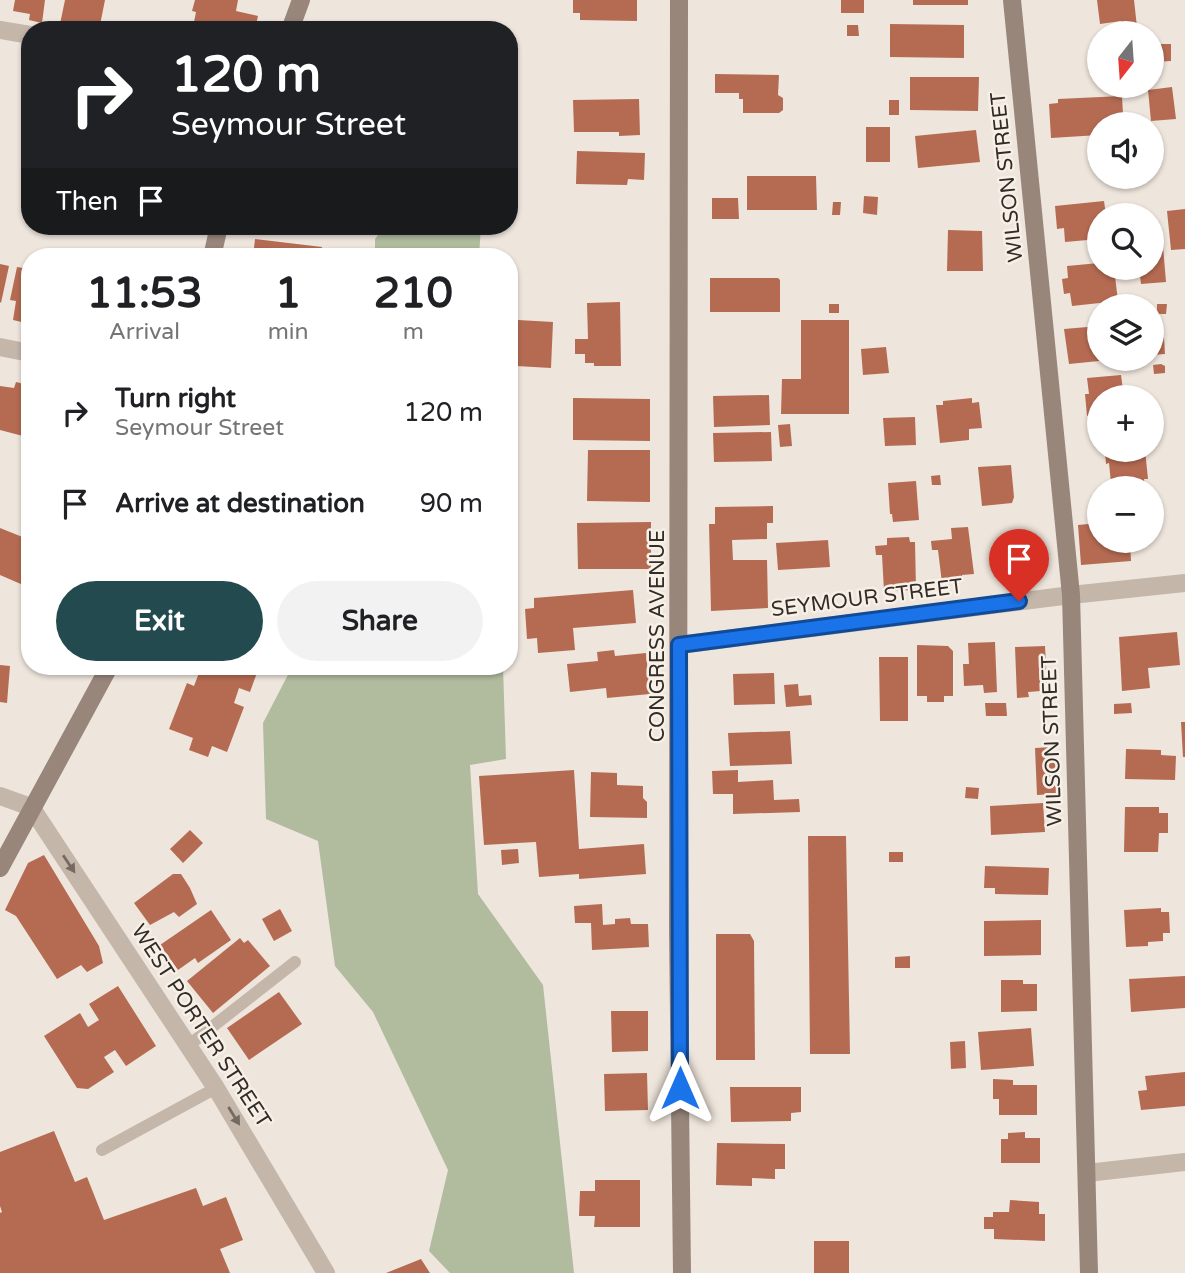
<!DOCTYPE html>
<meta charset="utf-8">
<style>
:root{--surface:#fff;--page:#f2f2f2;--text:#202124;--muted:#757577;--accent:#234b4f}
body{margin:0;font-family:"Varela Round",sans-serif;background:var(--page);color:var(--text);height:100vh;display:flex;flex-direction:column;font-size:26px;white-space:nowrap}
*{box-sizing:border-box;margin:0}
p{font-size:23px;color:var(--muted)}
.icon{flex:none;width:38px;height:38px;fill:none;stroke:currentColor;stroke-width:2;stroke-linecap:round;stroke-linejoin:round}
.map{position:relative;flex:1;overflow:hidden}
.panel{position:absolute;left:21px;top:248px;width:497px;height:427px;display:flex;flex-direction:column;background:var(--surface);border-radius:28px;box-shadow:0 2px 5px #0004}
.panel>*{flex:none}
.top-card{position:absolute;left:21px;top:21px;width:497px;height:214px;border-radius:28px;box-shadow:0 2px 5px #0004;background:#202124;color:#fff;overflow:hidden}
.needle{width:46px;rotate:197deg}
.controls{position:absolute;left:1087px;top:21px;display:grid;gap:14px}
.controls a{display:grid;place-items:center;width:77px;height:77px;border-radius:50%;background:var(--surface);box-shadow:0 2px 5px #0004;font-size:35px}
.pin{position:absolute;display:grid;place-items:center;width:60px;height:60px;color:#fff;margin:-72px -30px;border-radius:50% 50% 50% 0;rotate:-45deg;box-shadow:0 0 7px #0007}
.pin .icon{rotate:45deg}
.me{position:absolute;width:77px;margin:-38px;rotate:0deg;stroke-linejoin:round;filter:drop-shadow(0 0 5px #0008)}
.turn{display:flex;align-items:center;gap:24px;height:147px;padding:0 35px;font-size:32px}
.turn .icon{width:91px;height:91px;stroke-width:2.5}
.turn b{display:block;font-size:49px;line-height:60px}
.then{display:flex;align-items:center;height:66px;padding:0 35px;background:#0003;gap:14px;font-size:26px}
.eta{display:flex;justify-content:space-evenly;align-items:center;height:119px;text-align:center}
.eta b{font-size:42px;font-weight:700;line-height:49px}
.action{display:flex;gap:14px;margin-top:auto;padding:14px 35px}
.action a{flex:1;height:80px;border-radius:42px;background:var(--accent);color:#fff;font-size:28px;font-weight:700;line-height:80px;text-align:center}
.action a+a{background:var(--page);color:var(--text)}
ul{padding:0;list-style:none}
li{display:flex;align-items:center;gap:21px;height:91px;padding:0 35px}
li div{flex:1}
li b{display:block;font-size:26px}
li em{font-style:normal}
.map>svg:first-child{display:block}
.green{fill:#b1bb9e}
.building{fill:#b56b52}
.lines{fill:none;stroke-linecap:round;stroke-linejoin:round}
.lane{stroke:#c4b6a9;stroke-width:12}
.street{stroke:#c4b6a9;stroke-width:18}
.secondary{stroke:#98867b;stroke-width:18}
.oneway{fill:#746a62}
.route-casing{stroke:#114b97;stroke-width:18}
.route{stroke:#1a73e8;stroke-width:12}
.labels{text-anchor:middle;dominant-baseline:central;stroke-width:5;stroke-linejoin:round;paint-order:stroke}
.street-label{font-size:21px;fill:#332b28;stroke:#f6f0e7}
</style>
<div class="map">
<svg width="1185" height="1273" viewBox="0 0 1185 1273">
<rect width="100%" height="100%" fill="#eee5dc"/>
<path class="green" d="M385 226H481L479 257H375V239Z
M292 667H503L506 759 470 765 478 894 543 985 574 1273H450L429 1251 448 1170 373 1012 335 966 318 841 266 819 263 723Z"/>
<path class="building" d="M15 0H45L42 23 29 20 30 14 13 11Z
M65 0H105L100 25 97 24 95 30H85L60 24Z
M195 0H238L236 11 258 16 255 30H196L197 27H193L196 12 192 11Z
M573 0H637V21L580 20V13H573Z
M841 0H864V13H841Z
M913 0H968V5H913Z
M1097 0H1134L1137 27 1123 29 1121 21 1100 24Z
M890 24 964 25V58L890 57Z
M847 25H858L859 36H847Z
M1152 44H1171V61L1152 62Z
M715 74 779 75 778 95 783 98V110L779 113H743V99H739V93H715Z
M910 77H979L978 111 910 110Z
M1172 87 1176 119 1151 121 1148 90Z
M1122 96 1123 114 1115 115V124H1099V135L1051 138 1049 104 1058 103V99Z
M639 99 640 135 619 136V132H574L573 100Z
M889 100H899V115H889Z
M866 127H890V162H866Z
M976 130 980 162 918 168 915 136Z
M577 151 645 153 644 180 628 179 627 185 576 184Z
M747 176H816L817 210H747Z
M864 196 878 197 877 215 863 213Z
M712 198H738L739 219H712Z
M1104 201 1106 215H1099V239L1065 242 1064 228 1057 229 1055 206Z
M833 202H841L840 215H832Z
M1185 209V249L1171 250 1167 211Z
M948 230 982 231 983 271H947Z
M255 239 322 247 321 257H253Z
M1163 246 1166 282 1141 284 1139 268H1152V247Z
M1099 263V268H1114L1118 301 1072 306 1070 293 1064 294 1062 279 1068 278 1067 266Z
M0 264 9 266 1 303 0 302Z
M17 267 30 269V324L13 320 16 301 10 300Z
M710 278H778L780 280V312H710Z
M620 302 621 366H594V363H585V354H575V339H588L587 303Z
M829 304H839V313H829Z
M1157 304H1167L1166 314H1157Z
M518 320 553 322 551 368 516 366Z
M801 320H849V414H781L782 379H801Z
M1099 326V361L1069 364 1064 329Z
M1164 338 1165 354 1152 355V340Z
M886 347 889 373 863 375 861 349Z
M1161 364 1165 366V373L1154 374 1153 365Z
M1121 375 1124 397H1099V414L1087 416 1085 394H1089L1087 378Z
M16 382 28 385 27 390H30V407L23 436 0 430V386L14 388Z
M769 395 770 425 714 427 713 396Z
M573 398 650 399V441L573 440Z
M972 398V403L979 402 982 428 969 429V440L940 443 936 405H943V401Z
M915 417 916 445 885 446 883 418Z
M790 424 792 446 780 447 778 425Z
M771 432 772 461 714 462 713 433Z
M588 450H650V502L587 501Z
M1108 450H1145L1148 479H1144L1145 488H1127L1126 481 1111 483 1109 463 1106 464 1105 452H1109Z
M1011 465 1014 497 1012 503 982 506 978 467Z
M940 475 941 485H932L931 476Z
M916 481 919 520 893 522 892 514H890L888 483Z
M773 506V523H767V539L732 540 733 560H767L768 608 711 611 709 524H715V507Z
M651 522V569H578L577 523Z
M1099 523V541H1130L1131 561 1081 565 1078 525Z
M968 527 974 574 962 575V580L942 583 938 550H932L931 541 952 539 951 528Z
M0 528 30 540V588L0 575Z
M909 537 910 542H915L916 590 884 591 882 555H876L875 546 887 545V538Z
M828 540 830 567 778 570 776 543Z
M633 590 636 623 573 628 575 650 538 653 537 638 527 639 525 609 534 608V598Z
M1177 632 1180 665 1148 668 1150 688 1122 691 1119 637Z
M995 642 997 692 984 693 983 685 964 686 963 664H969L968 643Z
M917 645 948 646 953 651V696H944V702H927V696H917Z
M1045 646 1047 684 1041 683V691L1028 692 1029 697 1017 698 1015 647Z
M614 650 615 656 646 653 650 694 607 698 606 688 570 692 567 664 598 661 597 652Z
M879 657H908V721H880Z
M0 665 10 666 7 703 0 702Z
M195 667H259L250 692 239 688 234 703 244 707 227 752 212 746 208 757 189 750 193 738 169 729 187 683 194 686 199 673 193 671Z
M774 673 775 704 734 705 733 674Z
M798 684 799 696 811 695 812 705 786 707 784 685Z
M985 703H1006L1007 716H986Z
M1131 703 1132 713 1114 714V704Z
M1181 722H1185V757H1183Z
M790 731 792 764 730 766 728 733Z
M1055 747 1057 794 1037 795 1035 748Z
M1126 749 1161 750V755L1176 756 1175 780 1125 779Z
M574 770 579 849 644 844 646 874 579 879V874L539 877 536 842 484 845 479 776Z
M738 770V782L773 780 774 800 799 799 800 812 733 814V794H713L712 771Z
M591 772 617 773V785L643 786V798L647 802V818L590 817Z
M966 787 979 788 978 799 965 798Z
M1043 803 1045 832 991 835 990 806Z
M1125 807H1159V813H1168V833H1159L1158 852H1124Z
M190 830 203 843 183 863 170 849Z
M808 836H846L850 1054H810Z
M518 849 519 863 502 865 501 850Z
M889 852H903V862H889Z
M44 855 99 946 103 963 87 972 81 965 57 979 16 916 5 910 28 863Z
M985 866 1049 868 1048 895 995 894V888H984Z
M173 874H181L190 888 197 904 179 917 174 912 150 925 134 903Z
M602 904 603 925 615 924V919L630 918 631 924H648L649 947 592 950 591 923H575L574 906Z
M1161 908V912H1169L1170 933H1163V941L1148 942V946L1126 947 1124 910Z
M280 909 292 931 274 941 262 919Z
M211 910 231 940 198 963 195 958 178 970 160 945Z
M1041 920V955L984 956V921Z
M716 934H750L754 941 755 1060H716Z
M240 938 244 943 248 940 270 966 213 1013 187 981Z
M910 956V968H895V957Z
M1185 976V1008L1131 1012 1129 979Z
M1001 980H1023V984H1037V1011L1001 1012Z
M118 986 156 1046 126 1066 115 1050 104 1057 114 1072 88 1089 77 1088 44 1036 80 1013 88 1027 99 1020 89 1004Z
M279 992 302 1024 249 1060 227 1028Z
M611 1011H648V1051L612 1052Z
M1031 1028 1034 1066 981 1070 978 1032Z
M965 1041 966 1068 951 1069 950 1042Z
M1185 1072V1106L1141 1110 1138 1091 1147 1090 1145 1076Z
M647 1073 648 1110 605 1111 604 1074Z
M993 1079 1013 1080V1085H1037V1115H999V1099H993Z
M730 1087H801V1112L791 1113V1121L731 1122Z
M54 1131 75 1182 87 1177 104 1220 196 1188 203 1206 226 1197 243 1240 220 1249 230 1273H0V1213L2 1212 0 1206V1152Z
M1025 1132V1138H1040V1163H1001V1139H1008V1133Z
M717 1143 785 1144V1169H775V1179L752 1178V1186L716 1185Z
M595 1180H640V1227H594L595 1216H579L580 1191H595Z
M1010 1200 1039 1202V1214H1045V1241L994 1239V1229H984V1217H993V1212H1009Z
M814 1241H849V1273H814Z
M421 1259 430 1273H386Z"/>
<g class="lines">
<path class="lane" d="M189 1045 295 962
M102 1150 216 1088"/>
<path class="street" d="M0 30 30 35
M0 347 30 353
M679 645 1071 595 1185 583
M0 796 31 807 216 1088 326 1273
M1087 1173 1185 1162"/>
<path class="secondary" d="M679 0 678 931 682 1273
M1012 0 1071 595 1089 1273
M290 30 301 0
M212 257 219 226
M0 868 109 667"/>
</g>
<defs><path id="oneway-solid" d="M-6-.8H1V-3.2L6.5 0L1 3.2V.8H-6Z" transform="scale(1.75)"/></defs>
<g class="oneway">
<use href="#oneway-solid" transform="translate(69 864) rotate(56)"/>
<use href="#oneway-solid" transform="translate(234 1116) rotate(58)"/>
</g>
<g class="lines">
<g class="route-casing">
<path id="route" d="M680 1088 679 645 1019 601"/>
</g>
<use href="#route" class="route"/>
</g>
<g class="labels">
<g class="street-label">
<text transform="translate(1007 177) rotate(-96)">WILSON STREET</text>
<text transform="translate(867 598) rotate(-7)">SEYMOUR STREET</text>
<text transform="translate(657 636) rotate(-90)">CONGRESS AVENUE</text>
<text transform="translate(1052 741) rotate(-92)">WILSON STREET</text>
<text transform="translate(201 1026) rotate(57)">WEST PORTER STREET</text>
</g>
</g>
</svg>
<div class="controls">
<a><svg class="needle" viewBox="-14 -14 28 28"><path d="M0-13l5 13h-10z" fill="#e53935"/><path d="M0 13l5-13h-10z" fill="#757577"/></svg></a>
<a><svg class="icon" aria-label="sound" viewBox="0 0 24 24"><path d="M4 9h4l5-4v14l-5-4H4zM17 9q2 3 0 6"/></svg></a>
<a><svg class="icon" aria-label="search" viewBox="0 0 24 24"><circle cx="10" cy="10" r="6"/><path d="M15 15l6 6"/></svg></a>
<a><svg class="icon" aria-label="layers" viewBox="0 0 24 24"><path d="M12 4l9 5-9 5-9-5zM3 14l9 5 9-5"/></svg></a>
<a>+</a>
<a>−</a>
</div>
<div class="pin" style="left:1019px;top:601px;background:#d93025"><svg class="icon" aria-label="arrive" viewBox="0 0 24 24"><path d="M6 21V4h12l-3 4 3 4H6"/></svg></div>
<svg class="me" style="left:680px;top:1088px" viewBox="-20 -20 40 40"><path d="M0-17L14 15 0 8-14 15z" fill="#1a73e8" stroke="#fff" stroke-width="4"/></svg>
<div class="top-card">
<div class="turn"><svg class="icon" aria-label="right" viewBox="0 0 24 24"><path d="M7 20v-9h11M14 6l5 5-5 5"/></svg><div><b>120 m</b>Seymour Street</div></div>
<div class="then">Then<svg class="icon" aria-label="arrive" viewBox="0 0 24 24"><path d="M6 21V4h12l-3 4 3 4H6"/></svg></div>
</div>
<section class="panel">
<div class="eta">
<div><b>11:53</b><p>Arrival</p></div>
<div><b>1</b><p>min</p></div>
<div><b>210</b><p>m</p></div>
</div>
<ul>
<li><svg class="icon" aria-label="right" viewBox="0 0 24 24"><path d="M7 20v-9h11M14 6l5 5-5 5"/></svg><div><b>Turn right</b><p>Seymour Street</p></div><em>120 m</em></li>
<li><svg class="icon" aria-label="arrive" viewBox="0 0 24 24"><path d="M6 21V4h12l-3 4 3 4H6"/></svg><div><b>Arrive at destination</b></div><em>90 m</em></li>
</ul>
<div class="action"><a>Exit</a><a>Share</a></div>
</section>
</div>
